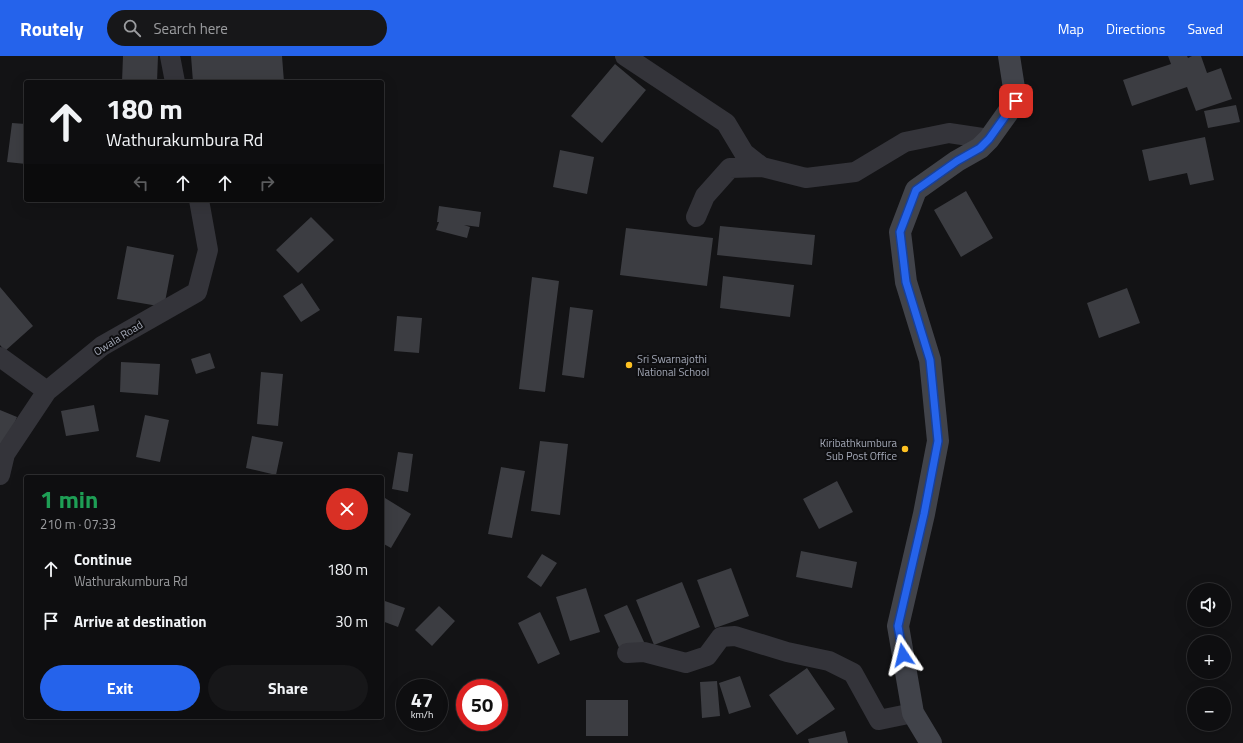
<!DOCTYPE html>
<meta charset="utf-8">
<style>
:root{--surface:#0e0e10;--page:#171719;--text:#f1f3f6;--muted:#9b9c9f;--line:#2e2e30;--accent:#2563eb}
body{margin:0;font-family:"Titillium Web",sans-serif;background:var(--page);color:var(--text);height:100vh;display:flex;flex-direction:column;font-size:15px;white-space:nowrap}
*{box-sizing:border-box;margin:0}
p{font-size:13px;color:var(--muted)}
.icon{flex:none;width:22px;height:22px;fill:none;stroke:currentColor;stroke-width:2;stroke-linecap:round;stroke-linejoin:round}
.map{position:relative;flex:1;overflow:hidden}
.panel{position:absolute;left:24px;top:419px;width:360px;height:244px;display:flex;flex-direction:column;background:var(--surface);border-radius:4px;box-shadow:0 4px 16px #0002,0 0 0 1px var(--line)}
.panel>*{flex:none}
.hud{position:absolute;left:24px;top:24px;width:360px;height:122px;border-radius:4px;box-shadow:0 4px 16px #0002,0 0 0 1px var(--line);background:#0e0e10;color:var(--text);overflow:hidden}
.buttons{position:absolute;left:1187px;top:527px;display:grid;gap:8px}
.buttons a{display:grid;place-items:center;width:44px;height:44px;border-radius:50%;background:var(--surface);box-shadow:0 4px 16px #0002,0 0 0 1px var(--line);font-size:20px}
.speed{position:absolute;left:396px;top:623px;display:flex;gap:8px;font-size:20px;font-weight:700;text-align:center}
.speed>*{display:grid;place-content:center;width:52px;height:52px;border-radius:50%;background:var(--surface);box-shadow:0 4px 16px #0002,0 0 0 1px var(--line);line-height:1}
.speed small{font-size:10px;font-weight:400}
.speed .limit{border:6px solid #d22;background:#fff;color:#111}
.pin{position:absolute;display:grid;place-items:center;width:34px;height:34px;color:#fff;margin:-17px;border-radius:8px;box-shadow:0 2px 6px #0006}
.me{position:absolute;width:44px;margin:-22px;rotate:350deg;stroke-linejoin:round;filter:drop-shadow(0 0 3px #0008)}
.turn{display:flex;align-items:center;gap:14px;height:84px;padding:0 16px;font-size:18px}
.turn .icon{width:52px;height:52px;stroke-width:2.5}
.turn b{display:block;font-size:28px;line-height:34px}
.lanes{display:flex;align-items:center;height:38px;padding:0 16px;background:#0003;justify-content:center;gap:20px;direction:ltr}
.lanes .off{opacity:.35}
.round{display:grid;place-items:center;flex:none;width:42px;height:42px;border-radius:21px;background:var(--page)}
.summary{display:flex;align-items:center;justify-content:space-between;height:68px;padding:0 16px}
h1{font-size:24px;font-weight:700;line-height:30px;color:#1e9e55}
.action{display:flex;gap:8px;margin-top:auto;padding:8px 16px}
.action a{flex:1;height:46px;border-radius:24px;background:var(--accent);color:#fff;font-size:16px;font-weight:700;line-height:46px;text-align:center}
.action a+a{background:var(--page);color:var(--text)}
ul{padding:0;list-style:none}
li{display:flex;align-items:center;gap:12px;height:52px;padding:0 16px}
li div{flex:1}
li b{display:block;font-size:15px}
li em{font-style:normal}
header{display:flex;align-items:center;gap:24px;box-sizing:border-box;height:56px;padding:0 20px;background:var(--accent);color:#fff}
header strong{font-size:19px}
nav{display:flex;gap:22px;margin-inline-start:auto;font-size:14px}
.search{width:280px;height:36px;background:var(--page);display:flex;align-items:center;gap:10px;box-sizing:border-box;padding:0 14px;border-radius:22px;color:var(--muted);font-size:15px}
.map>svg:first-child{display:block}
.building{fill:#3c3d42}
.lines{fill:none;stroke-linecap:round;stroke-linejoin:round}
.minor{stroke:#34343a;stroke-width:20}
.secondary{stroke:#41434a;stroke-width:22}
.route-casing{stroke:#184099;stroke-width:10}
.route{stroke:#2563eb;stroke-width:7}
.poi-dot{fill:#fec122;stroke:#0e0e10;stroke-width:1.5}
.labels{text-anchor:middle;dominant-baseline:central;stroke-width:4;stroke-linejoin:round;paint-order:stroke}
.street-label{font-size:11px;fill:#a3a8b6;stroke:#0e0e10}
.poi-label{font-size:11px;fill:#a3a8b6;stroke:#0e0e10;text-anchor:start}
</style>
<header>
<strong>Routely</strong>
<div class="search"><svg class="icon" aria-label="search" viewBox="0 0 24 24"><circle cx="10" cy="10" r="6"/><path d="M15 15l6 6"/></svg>Search here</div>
<nav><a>Map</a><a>Directions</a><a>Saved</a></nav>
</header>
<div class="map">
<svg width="1243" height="687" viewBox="0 0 1243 687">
<rect width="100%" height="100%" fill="#131315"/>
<path class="building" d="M123 0H158L157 26H122Z
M191 0H282L284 26H193Z
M1168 0H1187L1188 2 1192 0H1201L1207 17 1221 12 1232 43 1196 55 1187 31 1132 50 1123 24 1171 8Z
M615 8 646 34 602 87 571 60Z
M1236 49 1240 66 1208 72 1204 55Z
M12 67 26 68V108L7 106Z
M1205 81 1214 124 1190 129 1187 117 1149 125 1142 94Z
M560 94 594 101 587 138 553 131Z
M966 135 993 182 961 201 934 154Z
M439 150 481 156 479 171 464 169 470 171 467 182 436 174 439 166H437Z
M311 161 334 184 298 217 276 194Z
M720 170 815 179 812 209 717 199Z
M626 172 713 182 707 230 620 219Z
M127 190 174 199 164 251 117 243Z
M723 220 794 229 790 261 720 252Z
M532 221 559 225 545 336 519 333Z
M302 227 320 254 301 266 283 240Z
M0 231 33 270 5 295 0 289Z
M1127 232 1140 267 1099 282 1087 247Z
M570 251 593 254 584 322 562 319Z
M397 260 422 262 419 297 394 295Z
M210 297 215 312 196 318 191 303Z
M121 306 160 308 158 339 120 336Z
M261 316 283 318 278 370 257 368Z
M94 349 99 375 66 380 61 355Z
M0 354 17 361 4 394 0 393Z
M145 359 169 364 160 406 136 401Z
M252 380 283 386 276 419 246 412Z
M540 385 568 388 560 459 531 455Z
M398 396 413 398 408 436 392 433Z
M501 411 525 415 512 482 488 478Z
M837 425 853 456 819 473 803 443Z
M385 442 411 458 391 492 382 487V447Z
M801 495 857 506 852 532 796 521Z
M542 498 557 507 541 531 527 521Z
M731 512 749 560 715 572 697 524Z
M682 526 700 571 654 589 636 544Z
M586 532 600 576 570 585 556 541Z
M382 544 405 552 398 571 382 565Z
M627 549 644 586 621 596 604 559Z
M439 550 455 565 432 590 415 574Z
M540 556 560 598 538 608 518 567Z
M807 612 835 653 797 679 769 639Z
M740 620 751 651 729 658 719 627Z
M717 625 720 660 702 662 700 626Z
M586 644H628V680H586Z
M845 675 848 687H809L808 683Z"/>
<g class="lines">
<path class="minor" d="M170 0 175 26
M625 0 726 67 744 97 762 111
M696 161 705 140 730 112 762 111 806 122 855 116 905 86 949 77 989 83
M0 301 47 335
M0 419 5 398 47 335 102 290 197 236 208 194 199 144
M627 597 644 596 686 607 707 600 721 581 735 580 787 596 829 605 853 617 879 664 913 657"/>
<path class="secondary" d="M931 687 913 657 898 570 924 458 938 385 930 304 906 226 900 176 916 134 957 105 980 92 989 83 1016 45 1009 0"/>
</g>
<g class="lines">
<g class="route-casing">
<path id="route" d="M903 599 898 570 924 458 938 385 930 304 906 226 900 176 916 134 957 105 980 92 989 83 1016 45"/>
</g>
<use href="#route" class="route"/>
</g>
<g class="poi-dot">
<circle cx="629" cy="309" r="4"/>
<circle cx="905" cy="393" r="4"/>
</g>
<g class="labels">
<g class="street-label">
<text transform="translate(118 282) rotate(-32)">Owala Road</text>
</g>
<g class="poi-label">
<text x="637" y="303">Sri Swarnajothi<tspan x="637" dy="13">National School</tspan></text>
<text x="897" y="387" text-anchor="end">Kiribathkumbura<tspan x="897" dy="13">Sub Post Office</tspan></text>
</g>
</g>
</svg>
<div class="buttons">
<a><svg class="icon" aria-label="sound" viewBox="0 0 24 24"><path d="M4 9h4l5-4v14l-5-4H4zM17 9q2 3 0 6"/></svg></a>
<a>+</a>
<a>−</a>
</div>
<div class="speed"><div>47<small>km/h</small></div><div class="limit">50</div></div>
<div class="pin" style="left:1016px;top:45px;background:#d93025"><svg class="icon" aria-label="arrive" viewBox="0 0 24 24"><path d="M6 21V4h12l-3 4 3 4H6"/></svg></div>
<svg class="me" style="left:903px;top:599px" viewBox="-20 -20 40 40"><path d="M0-17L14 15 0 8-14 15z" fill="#2563eb" stroke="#fff" stroke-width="4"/></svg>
<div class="hud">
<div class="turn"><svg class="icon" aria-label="ahead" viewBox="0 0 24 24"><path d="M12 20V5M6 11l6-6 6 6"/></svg><div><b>180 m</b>Wathurakumbura Rd</div></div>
<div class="lanes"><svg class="icon off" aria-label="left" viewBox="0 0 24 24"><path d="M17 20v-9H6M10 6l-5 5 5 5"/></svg><svg class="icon" aria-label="ahead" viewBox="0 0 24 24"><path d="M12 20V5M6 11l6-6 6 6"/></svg><svg class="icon" aria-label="ahead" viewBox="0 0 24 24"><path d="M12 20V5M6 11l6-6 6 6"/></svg><svg class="icon off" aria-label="right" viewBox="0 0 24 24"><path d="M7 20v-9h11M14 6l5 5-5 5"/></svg></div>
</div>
<section class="panel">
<div class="summary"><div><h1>1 min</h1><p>210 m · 07:33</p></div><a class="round" style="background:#d93025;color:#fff"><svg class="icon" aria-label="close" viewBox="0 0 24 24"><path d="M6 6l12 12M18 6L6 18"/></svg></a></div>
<ul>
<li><svg class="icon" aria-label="ahead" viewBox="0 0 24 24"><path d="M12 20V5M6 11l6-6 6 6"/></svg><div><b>Continue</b><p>Wathurakumbura Rd</p></div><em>180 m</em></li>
<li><svg class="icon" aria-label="arrive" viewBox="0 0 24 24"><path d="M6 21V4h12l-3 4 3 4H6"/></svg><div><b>Arrive at destination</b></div><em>30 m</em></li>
</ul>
<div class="action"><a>Exit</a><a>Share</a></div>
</section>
</div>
